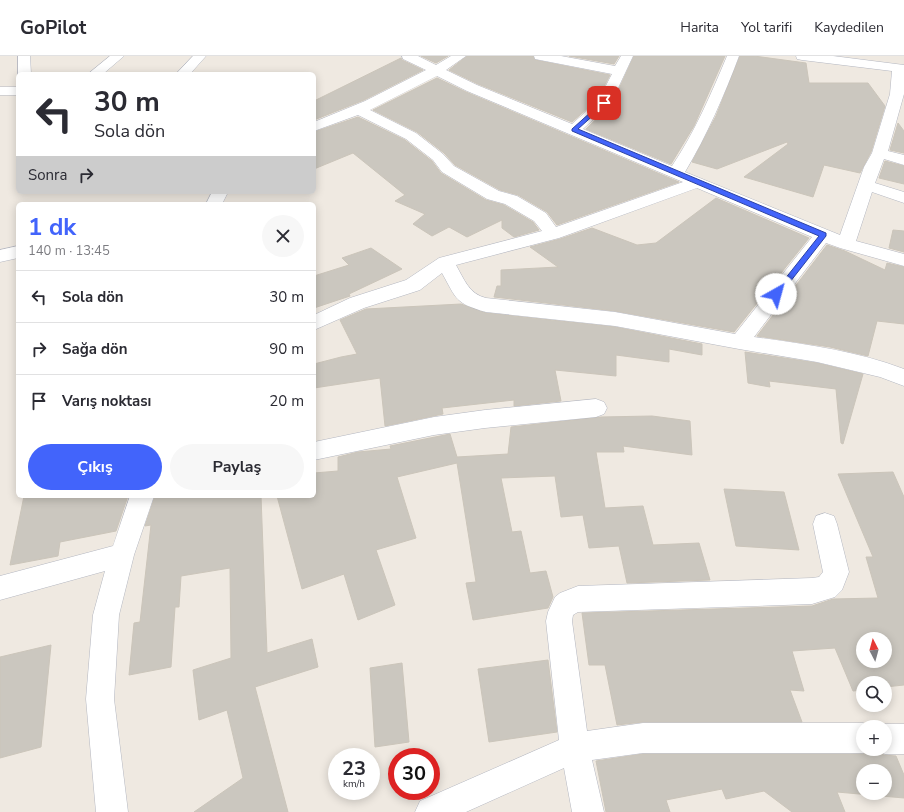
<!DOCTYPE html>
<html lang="tr">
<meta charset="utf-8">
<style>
:root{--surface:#fff;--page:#f7f7f7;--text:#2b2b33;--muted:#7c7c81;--line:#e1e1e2;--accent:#4264fb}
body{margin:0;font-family:"Nunito Sans",sans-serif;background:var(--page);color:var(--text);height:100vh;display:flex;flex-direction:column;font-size:15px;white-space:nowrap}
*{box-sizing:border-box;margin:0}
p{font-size:13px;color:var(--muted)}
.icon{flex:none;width:22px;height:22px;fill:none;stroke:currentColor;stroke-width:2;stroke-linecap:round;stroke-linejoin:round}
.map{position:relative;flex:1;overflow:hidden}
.sheet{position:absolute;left:16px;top:146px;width:300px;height:296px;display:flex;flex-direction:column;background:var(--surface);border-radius:6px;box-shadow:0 2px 10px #0003}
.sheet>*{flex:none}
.banner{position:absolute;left:16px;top:16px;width:300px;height:122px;border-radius:6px;box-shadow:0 2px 10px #0003;background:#fff;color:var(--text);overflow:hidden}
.needle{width:26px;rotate:354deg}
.tools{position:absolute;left:856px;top:576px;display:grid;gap:8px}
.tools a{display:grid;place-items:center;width:36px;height:36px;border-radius:50%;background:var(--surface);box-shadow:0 2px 10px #0003;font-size:20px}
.speed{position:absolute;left:328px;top:692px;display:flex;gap:8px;font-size:20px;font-weight:700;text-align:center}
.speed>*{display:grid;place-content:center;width:52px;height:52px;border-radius:50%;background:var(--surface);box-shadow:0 2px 10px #0003;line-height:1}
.speed small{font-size:10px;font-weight:400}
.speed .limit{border:6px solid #d22;background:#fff;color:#111}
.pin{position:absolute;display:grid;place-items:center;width:34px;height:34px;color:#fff;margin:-17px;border-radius:8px;box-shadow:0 2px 6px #0006}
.me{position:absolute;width:44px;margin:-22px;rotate:38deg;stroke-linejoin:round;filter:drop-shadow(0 0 3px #0008)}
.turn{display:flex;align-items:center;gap:14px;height:84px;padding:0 12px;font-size:18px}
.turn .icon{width:52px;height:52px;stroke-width:2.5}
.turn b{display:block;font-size:28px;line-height:34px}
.then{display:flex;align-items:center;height:38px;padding:0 12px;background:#0003;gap:8px;font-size:15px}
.round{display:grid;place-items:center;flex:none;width:42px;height:42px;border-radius:21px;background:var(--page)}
.summary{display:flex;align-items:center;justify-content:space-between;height:68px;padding:0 12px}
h1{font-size:24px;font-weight:700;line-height:30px;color:var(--accent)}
.cta{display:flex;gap:8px;margin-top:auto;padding:8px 12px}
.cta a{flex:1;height:46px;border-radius:24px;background:var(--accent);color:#fff;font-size:16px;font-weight:700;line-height:46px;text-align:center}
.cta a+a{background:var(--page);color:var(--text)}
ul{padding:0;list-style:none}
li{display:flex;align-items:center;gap:12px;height:52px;padding:0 12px;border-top:1px solid var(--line)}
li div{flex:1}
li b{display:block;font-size:15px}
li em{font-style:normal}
header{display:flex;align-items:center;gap:24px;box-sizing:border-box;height:56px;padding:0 20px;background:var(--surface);border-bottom:1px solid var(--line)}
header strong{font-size:19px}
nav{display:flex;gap:22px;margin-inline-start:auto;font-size:14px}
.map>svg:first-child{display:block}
.building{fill:#cbc7bf;stroke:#cbc5ba;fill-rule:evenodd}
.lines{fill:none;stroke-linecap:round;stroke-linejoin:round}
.minor-casing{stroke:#b4b7c1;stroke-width:1}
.minor{fill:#fff;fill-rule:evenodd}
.route{fill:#4264fb;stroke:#2b41a3}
</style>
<header>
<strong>GoPilot</strong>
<nav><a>Harita</a><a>Yol tarifi</a><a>Kaydedilen</a></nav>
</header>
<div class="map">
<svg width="904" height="756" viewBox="0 0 904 756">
<rect width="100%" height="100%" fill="#efe9e1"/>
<path class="building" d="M421 0H448L436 7Z
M467 0H533L535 4 610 19 597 44 572 66 478 28 449 14Z
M569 0H619L614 8Z
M634 0H725L694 70 671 108 586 73 612 48Z
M740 0H754L806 7 809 27H868L885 50 871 96 860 117 824 109 813 141 744 121 788 88 787 86 717 113 692 106 716 60Z
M401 2 402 4 423 14 364 44 314 64V45Z
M437 22 466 36 679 126 557 169 547 156 518 139 500 134 455 109 444 97 417 76 373 54Z
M358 61 405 84 432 105 441 117 486 144 504 149 533 166 539 174 514 181 502 172V164L467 181 449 171 432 180 413 168 425 158 395 145 405 139 353 97 314 113V76Z
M898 67 904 75V97L890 94Z
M885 105 904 110V128L879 122Z
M716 142 809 182 734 276 615 255 494 241 497 230H501V214L558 211 530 191 560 183 592 172 637 189 656 187Z
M893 174 904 175V196L889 192Z
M827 189 845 195 885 214 887 207 904 211V268L877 265 868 300 830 291 757 280Z
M371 192 402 213 349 238 350 240 314 252V220L349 209 342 202Z
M461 248 486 257 615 271 702 288V299L669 293V306L616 299V320L555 314 561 345 514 350V344L442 352 443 358 385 370 380 322 314 332V308L341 301 357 298 340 264 366 253Z
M745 296 817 307 863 318 843 388 841 387 836 333 769 325 770 331 748 327Z
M652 360 690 365 692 399 623 390 624 396H596L605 452 643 450 653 489 699 487 710 524 627 527 619 490 589 492 583 459 561 461 555 420 501 422 512 476 521 475 530 517 546 515 553 541 548 552 473 564 466 527 476 526 457 407 397 421 416 482 376 494 395 549 358 564 344 518 302 533 277 440H314V417L338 415V401L358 396 391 393 390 390 450 378 457 401 508 398 511 371 601 361Z
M893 416 904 441V629L885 631V627H863V634L853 635 835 592 792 595 804 635 790 634 802 666H643L617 669 605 609H589L582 557 812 550 833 543 878 542 866 501H873L838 418ZM863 583H885V605H863Z
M724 433 784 436 799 494 736 490Z
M24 440H128L116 475 60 486 58 500 10 509Z
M155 440H261L267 597 312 583 318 611 255 631 288 756H194L243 722 227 654 199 664 193 614 231 602 230 512 181 520 179 551H175L171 611 129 619 134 567 140 566 151 469 145 470Z
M51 589 41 691 0 702V601Z
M548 604 557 676 489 686 478 613Z
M402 607 409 686 375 691 370 612Z
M874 693 884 699 896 700 904 719V742L837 736 845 756H792L764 735 726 743 722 733 666 744 670 756H606L596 705 643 698H863ZM863 715H885V737H863Z"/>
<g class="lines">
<g class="minor-casing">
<path id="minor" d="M18 0H30L31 18 18 19Z
M110 0H124L103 18H88Z
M193 0H206L190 18H176Z
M402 0H418L436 9 451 0H466L446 14 477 29 572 68 598 45 612 18 540 4 535 3 534 0H561L615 10 621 0H633L611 47 583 73 672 110C695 76 711 38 727 0H739C724 40 707 79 685 116L840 179 864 111 872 97 890 38 892 15 802 4 797 3 796 0H833L904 9V38L888 95 904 99V109L884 103 875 127 904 136V147L872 136 856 185 904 198V210L840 192 826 187 754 281C804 288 857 295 904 313V330L880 321 817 306 739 293 615 270 486 256C455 247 457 244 442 217L420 234 364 252 314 274V259L350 242 406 224 439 202 542 175 534 165 505 148 487 143 442 116 433 104 406 83 358 59 314 75V66L365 45 426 14 403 3ZM437 20 467 35 683 126 556 171 546 157 517 140 499 135 454 110 443 98 416 77 370 54ZM697 132 812 181 735 278 615 256 486 242C469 238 464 223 456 209L559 182Z
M0 31H18V39H0Z
M212 136H228L222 148H206Z
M18 190V202L0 206V194Z
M596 343 604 346 607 352 604 358 596 361 485 372 434 379 314 404V386L434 361 485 354Z
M130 440H154L134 499 119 559 114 643 128 756H96L86 643 93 559 105 515 0 544V520L113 490Z
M825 457 834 460 837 468 849 516 842 534 835 541 812 548 578 556 573 559 572 565 587 675 643 667H863L872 671H863V693H872L863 697H643L592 704 604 756H572L564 712 466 756H415L420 745 559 684 546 565 548 556 555 541 560 537 578 530 812 522 819 521 823 516 813 468 816 460Z
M885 668H904V698H885L875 693H885V671H879Z"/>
</g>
<use href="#minor" class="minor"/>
</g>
<path class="route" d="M602 46 607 47 578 73 826 177V180L779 240 776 241 773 238 819 180 572 75V73Z"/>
</svg>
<div class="tools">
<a><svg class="needle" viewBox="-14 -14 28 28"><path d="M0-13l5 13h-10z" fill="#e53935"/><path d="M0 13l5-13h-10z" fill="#7c7c81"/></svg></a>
<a><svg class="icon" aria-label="search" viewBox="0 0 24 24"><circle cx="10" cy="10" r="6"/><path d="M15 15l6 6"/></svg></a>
<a>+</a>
<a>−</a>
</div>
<div class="speed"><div>23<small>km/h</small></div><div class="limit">30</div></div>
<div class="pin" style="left:604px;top:47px;background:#d93025"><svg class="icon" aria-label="arrive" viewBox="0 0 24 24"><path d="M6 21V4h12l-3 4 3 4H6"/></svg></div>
<svg class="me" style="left:776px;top:238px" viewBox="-20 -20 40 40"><circle r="19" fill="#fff"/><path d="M0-13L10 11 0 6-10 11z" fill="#4264fb"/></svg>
<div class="banner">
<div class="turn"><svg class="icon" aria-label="left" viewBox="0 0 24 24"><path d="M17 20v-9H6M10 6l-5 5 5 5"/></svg><div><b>30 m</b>Sola dön</div></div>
<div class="then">Sonra<svg class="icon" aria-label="right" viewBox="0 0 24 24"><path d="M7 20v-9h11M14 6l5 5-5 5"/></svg></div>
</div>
<section class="sheet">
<div class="summary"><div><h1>1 dk</h1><p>140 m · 13:45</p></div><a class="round"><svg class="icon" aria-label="close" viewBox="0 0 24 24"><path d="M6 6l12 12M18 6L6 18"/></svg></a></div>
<ul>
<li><svg class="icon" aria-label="left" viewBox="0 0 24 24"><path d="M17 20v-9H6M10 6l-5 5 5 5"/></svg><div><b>Sola dön</b></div><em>30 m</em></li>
<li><svg class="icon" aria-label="right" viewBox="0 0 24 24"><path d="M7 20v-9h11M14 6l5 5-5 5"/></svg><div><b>Sağa dön</b></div><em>90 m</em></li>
<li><svg class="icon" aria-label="arrive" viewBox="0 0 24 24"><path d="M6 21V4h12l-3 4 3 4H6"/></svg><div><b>Varış noktası</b></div><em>20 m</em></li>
</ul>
<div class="cta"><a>Çıkış</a><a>Paylaş</a></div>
</section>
</div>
